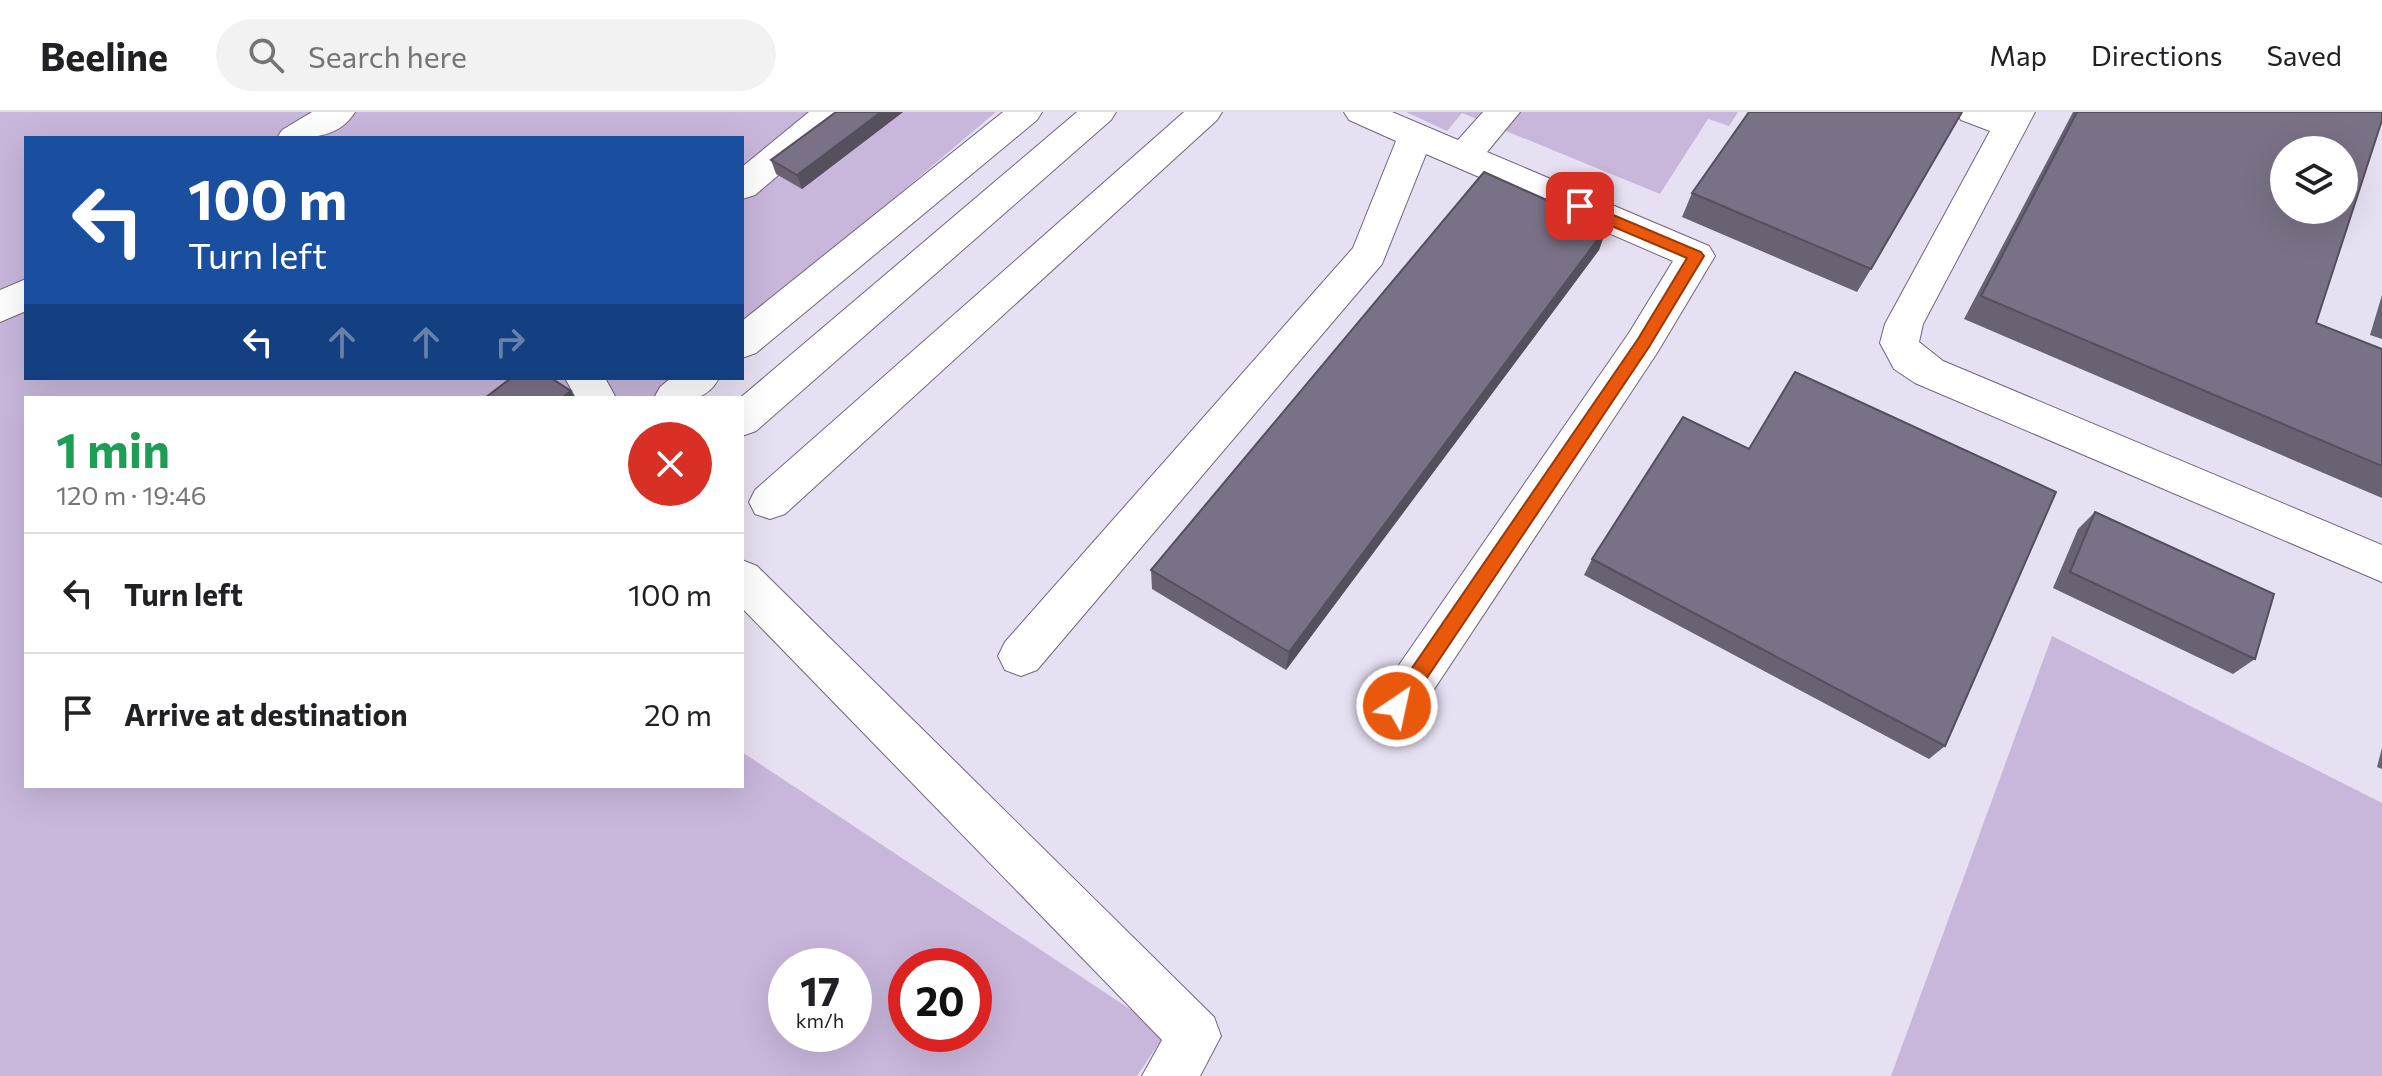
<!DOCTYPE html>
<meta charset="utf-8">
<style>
:root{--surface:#fff;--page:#f2f2f2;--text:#202124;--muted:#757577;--line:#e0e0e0}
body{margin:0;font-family:Commissioner,sans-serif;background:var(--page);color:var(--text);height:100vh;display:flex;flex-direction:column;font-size:30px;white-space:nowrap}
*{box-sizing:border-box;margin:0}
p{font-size:26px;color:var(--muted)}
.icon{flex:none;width:44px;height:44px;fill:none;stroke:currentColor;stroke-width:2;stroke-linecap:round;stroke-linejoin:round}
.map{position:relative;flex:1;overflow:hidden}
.drawer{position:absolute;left:24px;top:284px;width:720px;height:392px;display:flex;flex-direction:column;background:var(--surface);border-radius:0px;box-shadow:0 8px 32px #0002}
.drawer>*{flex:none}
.banner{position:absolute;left:24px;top:24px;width:720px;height:244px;border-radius:0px;box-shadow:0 8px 32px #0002;background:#1a4fa0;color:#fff;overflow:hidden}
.controls{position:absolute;left:2270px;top:24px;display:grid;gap:16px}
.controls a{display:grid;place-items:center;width:88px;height:88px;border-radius:50%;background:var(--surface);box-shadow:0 8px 32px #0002;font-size:40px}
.speed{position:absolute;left:768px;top:836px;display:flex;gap:16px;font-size:40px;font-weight:700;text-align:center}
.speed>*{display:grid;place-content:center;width:104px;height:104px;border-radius:50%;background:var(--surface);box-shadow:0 8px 32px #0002;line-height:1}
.speed small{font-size:20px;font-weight:400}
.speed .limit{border:12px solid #d22;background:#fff;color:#111}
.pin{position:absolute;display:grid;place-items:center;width:68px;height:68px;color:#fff;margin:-34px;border-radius:16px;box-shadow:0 4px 12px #0006}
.me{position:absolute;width:88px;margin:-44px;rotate:34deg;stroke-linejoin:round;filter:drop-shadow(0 0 6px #0008)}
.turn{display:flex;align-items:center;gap:28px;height:168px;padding:0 32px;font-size:36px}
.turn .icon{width:104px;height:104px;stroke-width:2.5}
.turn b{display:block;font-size:56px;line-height:68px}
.lanes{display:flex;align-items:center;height:76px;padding:0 32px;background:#0003;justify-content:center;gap:40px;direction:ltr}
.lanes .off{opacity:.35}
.round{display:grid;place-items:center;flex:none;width:84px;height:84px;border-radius:42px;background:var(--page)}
.head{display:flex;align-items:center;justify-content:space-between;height:136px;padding:0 32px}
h1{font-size:48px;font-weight:700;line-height:60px;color:#1e9e55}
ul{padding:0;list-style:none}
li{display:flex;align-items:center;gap:24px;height:120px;padding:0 32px;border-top:2px solid var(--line)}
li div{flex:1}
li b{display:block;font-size:30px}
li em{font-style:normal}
header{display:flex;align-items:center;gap:48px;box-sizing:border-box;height:112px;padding:0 40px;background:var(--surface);border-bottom:2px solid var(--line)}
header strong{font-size:38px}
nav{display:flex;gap:44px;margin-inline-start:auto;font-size:28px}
.search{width:560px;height:72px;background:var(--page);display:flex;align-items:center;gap:20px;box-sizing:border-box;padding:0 28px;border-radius:44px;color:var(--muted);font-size:30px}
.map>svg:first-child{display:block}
.built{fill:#e7e0f2;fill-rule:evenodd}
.green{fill:#c8b7db;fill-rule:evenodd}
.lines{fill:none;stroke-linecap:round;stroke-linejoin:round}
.minor-casing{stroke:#70667b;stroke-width:2}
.minor{fill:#fff;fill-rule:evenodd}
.wall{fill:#6a6173}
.shaded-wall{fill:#564f5e}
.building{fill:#7b7186;stroke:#564f5e;stroke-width:2;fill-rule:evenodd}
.route{fill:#ea580c;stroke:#983908;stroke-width:2}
</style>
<header>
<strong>Beeline</strong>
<div class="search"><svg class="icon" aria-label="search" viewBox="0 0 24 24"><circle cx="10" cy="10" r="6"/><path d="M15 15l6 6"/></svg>Search here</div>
<nav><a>Map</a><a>Directions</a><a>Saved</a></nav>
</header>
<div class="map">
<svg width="2382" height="964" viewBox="0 0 2382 964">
<rect width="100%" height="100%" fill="#f6f0fe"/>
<path class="built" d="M0 0H2382V964H0ZM26 26H742V266H26ZM2284 38H2344V98H2284ZM26 286H742V674H26ZM786 854H854V922H786ZM906 854H974V922H906Z"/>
<path class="green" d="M0 0H996L742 215V26H26V266H682L659 286H26V674H742V640L1166 921 1137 964H0ZM786 854H854V922H786ZM906 854H974V922H906Z
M1406 0H1738L1729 14 1708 7 1660 82 1462 1 1447 19Z
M2052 524 2382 691V964H1891Z"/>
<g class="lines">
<g class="minor-casing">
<path id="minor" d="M312 0H355C338 28 306 26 277 26L282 18Z
M809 0H848L843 8 755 83 742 87V55Z
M1003 0H1042L1037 8 756 241 742 246V209Z
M1077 0H1116L1111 8 756 319 742 324 740 286Z
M1184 0H1222L1217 8 785 402 770 407 755 402 749 390 755 378Z
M1344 0H1392L1458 28 1483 0H1520L1487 40 1709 134 1715 144 1657 241 1413 609 1397 615 1381 609 1374 594 1381 579 1629 221 1673 149 1426 42 1382 152 1037 558 1021 564 1005 558 998 544 1005 530 1353 136 1396 29 1349 8Z
M1956 0H2035L1923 212 1919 230 1943 249 2382 433V470L1915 271 1894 257 1880 231 1885 212 1990 19 1961 8Z
M26 167V199L0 210V178Z
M565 266H605L616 286H576Z
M671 266H719C704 294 682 286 654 286L660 275Z
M742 448 757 454 1214 905 1221 924 1200 964H1142L1162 928 742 496Z"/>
</g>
<use href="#minor" class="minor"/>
</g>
<path class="wall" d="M836 0H903L802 77 776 62 771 48Z
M2073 0H2382L2316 211 2382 237V386L1964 207Z
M1692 81 1871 157 1857 180 1682 105Z
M1607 115 1599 138 1286 558 1152 477 1151 458Z
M2382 183V227L2370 223Z
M1749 337 1945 634 1929 647 1584 463 1592 447Z
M2095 400 2255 547 2233 562 2053 476 2078 417Z
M2382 636V657L2377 655Z"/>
<path class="shaded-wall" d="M881 0H903L802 77 797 63Z
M1607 115 1599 138 1286 558 1289 540Z
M571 279 575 286H562Z"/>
<path class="building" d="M836 0H881L797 63 771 48Z
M1749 0H1962L1871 157 1692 81Z
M2077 0H2382V8L2316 211 2382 237V354L1981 184ZM2284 38H2344V98H2284Z
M1484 60 1607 115 1289 540 1151 458Z
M1795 260 2056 380 1945 634 1592 447 1683 305 1749 337Z
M511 266H551L571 279 562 286H485Z
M2095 400 2274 482 2255 547 2070 460Z"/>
<path class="route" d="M1580 89 1701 140 1704 144 1649 235 1404 600 1397 602 1390 600 1387 594 1390 588 1638 227 1687 146 1574 98V90Z"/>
</svg>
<div class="controls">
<a><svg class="icon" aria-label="layers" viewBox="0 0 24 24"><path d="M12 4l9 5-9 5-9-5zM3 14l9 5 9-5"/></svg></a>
</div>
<div class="speed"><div>17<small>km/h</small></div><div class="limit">20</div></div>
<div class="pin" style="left:1580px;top:94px;background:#d93025"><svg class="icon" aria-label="arrive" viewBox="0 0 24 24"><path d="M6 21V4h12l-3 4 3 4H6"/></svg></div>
<svg class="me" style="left:1397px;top:594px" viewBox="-20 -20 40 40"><circle r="17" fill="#ea580c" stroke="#fff" stroke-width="3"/><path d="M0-11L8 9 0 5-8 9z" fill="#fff"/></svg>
<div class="banner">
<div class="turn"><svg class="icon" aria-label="left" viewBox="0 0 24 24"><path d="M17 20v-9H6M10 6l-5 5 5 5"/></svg><div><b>100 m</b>Turn left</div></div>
<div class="lanes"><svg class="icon" aria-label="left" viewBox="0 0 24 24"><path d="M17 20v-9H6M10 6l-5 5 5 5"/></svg><svg class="icon off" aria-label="ahead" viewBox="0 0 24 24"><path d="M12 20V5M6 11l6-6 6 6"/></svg><svg class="icon off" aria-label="ahead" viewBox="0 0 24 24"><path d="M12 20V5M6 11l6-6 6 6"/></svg><svg class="icon off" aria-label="right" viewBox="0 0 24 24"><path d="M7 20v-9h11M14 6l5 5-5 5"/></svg></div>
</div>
<section class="drawer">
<div class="head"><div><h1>1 min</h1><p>120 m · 19:46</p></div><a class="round" style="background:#d93025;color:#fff"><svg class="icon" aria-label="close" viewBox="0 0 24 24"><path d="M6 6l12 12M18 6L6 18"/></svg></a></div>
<ul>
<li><svg class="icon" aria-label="left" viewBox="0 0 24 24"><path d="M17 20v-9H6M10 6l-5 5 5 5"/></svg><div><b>Turn left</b></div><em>100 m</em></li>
<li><svg class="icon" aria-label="arrive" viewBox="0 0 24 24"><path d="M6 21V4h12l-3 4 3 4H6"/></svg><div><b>Arrive at destination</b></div><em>20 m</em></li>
</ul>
</section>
</div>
